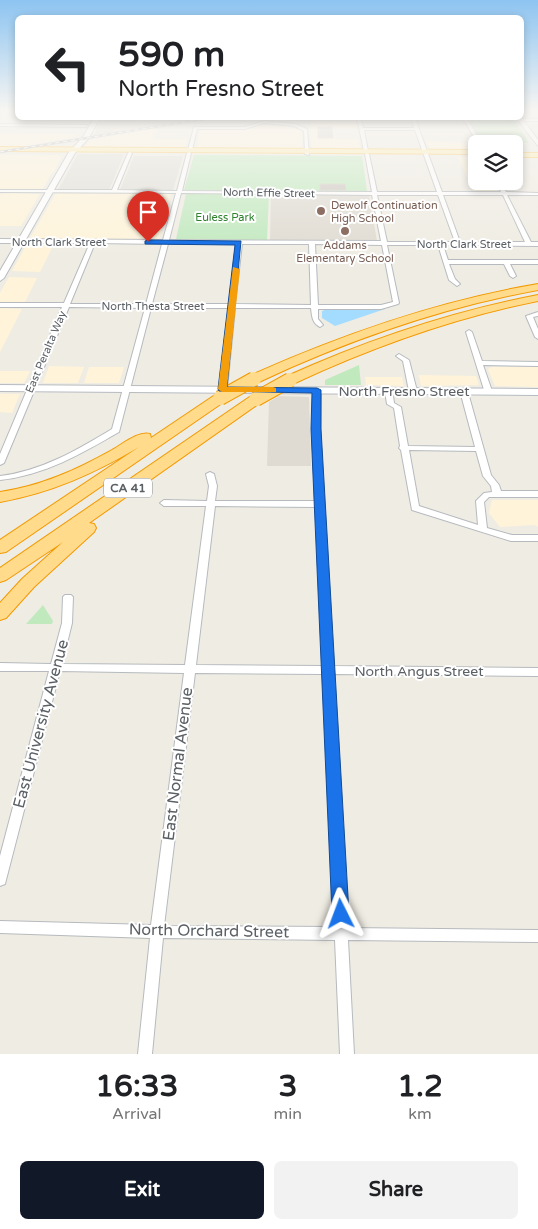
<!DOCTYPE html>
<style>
:root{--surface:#fff;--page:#f2f2f2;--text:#202124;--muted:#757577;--accent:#111827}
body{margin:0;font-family:"Varela Round",sans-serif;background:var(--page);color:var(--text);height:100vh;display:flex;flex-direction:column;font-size:19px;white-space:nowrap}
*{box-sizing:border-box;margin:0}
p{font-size:16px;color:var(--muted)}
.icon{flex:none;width:28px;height:28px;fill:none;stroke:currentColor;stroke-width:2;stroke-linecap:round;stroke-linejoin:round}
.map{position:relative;height:1054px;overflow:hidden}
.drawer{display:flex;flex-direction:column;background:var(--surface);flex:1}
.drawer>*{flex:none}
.banner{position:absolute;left:15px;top:15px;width:509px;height:105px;border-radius:8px;box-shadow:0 2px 8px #0003;background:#fff;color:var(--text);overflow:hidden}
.tools{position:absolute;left:468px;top:135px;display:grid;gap:10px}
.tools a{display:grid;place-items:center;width:55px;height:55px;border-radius:8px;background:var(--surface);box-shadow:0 2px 8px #0003;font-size:25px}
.pin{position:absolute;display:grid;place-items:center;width:42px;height:42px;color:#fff;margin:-51px -21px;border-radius:50% 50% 50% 0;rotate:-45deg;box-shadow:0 0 5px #0007}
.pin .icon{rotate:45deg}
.me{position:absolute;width:55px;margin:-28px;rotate:357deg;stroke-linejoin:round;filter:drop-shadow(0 0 4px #0008)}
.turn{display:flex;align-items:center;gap:18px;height:105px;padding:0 20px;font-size:22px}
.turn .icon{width:65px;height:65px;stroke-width:2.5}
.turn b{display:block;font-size:35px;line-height:42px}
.eta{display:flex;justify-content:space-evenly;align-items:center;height:85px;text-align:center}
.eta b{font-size:30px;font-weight:700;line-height:35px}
.cta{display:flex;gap:10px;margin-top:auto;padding:10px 20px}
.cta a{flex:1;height:58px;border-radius:8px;background:var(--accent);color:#fff;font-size:20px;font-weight:700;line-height:58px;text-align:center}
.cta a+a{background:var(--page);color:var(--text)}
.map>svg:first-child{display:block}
.commercial{fill:#fff4d9}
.industrial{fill:#e0ded8}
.education{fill:#dfdbd2}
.green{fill:#c0e9be}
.water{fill:#a4dcff}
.building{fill:#cac6c0;stroke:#d4cdc1}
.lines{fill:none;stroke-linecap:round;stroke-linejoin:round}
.minor-casing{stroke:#b6babe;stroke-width:2}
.secondary-casing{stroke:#b7bbc1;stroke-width:2}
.primary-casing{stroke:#fbc250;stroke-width:2}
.motorway-casing{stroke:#f39900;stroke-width:2}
.minor{fill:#fff;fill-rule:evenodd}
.secondary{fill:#fff;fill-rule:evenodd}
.primary{fill:#ffeca9;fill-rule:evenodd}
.motorway{fill:#ffdb8b;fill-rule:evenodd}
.rail-casing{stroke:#b5b6b6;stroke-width:2.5}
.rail{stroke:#fff;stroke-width:1;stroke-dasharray:4;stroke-linecap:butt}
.motorway-bridge-casing{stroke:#f39900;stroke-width:16;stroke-linecap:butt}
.motorway-bridge{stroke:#ffdb8b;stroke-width:14}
.route{fill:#1a73e8;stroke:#114b97}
.slow{fill:#f59e0b}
.education-dot{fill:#8d6e63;stroke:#fff;stroke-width:2}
.labels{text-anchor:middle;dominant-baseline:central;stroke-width:4;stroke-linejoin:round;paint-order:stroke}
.far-street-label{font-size:11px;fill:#5b6065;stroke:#fff}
.far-education-label{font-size:11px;fill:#785e54;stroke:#fff;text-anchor:start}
.far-park-label{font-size:11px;fill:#2f822e;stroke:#fff}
.shield{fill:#fff;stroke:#8c9093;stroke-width:1}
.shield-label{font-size:12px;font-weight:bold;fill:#5b6065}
.street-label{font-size:14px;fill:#5b6065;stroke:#fff}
.near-street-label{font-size:16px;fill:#5b6065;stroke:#fff}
</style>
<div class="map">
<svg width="538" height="1054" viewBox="0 0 538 1054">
<rect width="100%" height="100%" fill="#efece3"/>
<path class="commercial" d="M310 118H353L356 129H333L335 139H358L360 149H312Z
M264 123 296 127 301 130 302 149H197L200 130H241Z
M157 128 153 139H187L185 148 85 147 89 140Z
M0 133 77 134 75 137 22 147H0Z
M426 141 474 144 476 151 431 150Z
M0 155H60L62 156 54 172 51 174 42 190H0Z
M458 157H476V181H493L499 192H474Z
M56 193H171L159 240 30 238Z
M0 194 15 193 40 194 21 226H0Z
M27 244H54L40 272 12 271Z
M9 277 37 278 25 302H0V293Z
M0 308 22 309 0 352Z
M49 366 84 367 78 383H43Z
M89 367H124L119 383H84Z
M492 367H538V387L495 386 488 369Z
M0 371H30L24 383H0Z
M419 375 476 376 479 385 421 386Z
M365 377H402L404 386 366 385Z
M0 394H20L12 413 0 412Z
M492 500H538V527L535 525 500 527 489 513Z"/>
<path class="industrial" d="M78 154H124L109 190H58Z
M134 156H183L173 190H120Z"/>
<path class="education" d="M102 118H205L93 136Z
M271 194 369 195 377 241 270 240Z
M279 396 309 397 311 466H267L269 402Z"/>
<path class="green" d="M470 120H515L529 143H483Z
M194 155 362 156 367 191 184 190Z
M186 194H269L267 240 176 239Z
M359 365 361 385H325V380Z
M43 605 53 621 52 624H26Z"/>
<path class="water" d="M385 309 335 326 322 318V311L325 310Z"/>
<path class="building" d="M318 127H332L333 138H318Z
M320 184H345L346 190H320Z"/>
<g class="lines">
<g class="minor-casing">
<path id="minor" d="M357 118H361L363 128H414L411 118H415L442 192H501L496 181H501L506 192 538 193V195H507L531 242H538V246L443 245 448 260H538V264H510L516 276 513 278 510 276 504 264H449L455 279 460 284 457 286 449 280 438 245H387L399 303 398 304 381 309H318V319L323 325 320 327C312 323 312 316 311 308H235L227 389 223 391 219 389 229 308H151L119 432C81 454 45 475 0 480V476C42 471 77 450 112 429L145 308 69 307 4 463 0 465V454L62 307H0V303H64L90 243H0V239L163 240 176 193 0 192V190H112L128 153 130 152 132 153 117 190 177 191 187 153 189 152 191 153 182 191 372 192 365 154 367 153 369 154 377 192H437L415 130H364L368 151 366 152 364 151ZM181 193 372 195 381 241 169 240ZM377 195H438L455 242H387ZM443 195H503L525 242H460ZM95 243 162 244 146 304H70ZM168 244H236L229 304H152ZM242 244H309L311 305 235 304ZM315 244 382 245 393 302 381 305H318Z
M463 118H467L482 144H478Z
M521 119H538V121H520Z
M264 121 295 124 307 129 309 155 305 154 304 131 294 126 264 123 245 129H197L192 150 190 151 188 150 194 127H245Z
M0 124 86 125 88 126 86 127 0 126Z
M538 312V316L533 317 538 329V339L535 337 526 316Z
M469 330 472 332 482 361 538 362V366L483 365 492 391 488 393H485L466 332Z
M399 354 409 360 417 391 416 393H413L409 391 403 361 396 356Z
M314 388H317L321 390 320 429 333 666 538 668V676L333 674 347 928 538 930V942L348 940 354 1054H340L335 940 163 938 152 1054H138L150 938 0 933V921L151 925 184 673 60 671 6 880 5 884 0 886V856L49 671H0V663L51 664 62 623 63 597 65 595H71L73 597 72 623 62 664 185 665 206 506H164L160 503 164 500 207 501 209 486 206 474 210 472 214 474 217 486 215 501H315L312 429ZM215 506 316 507 323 666 196 665ZM195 673 323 674 334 927 164 926Z
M386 389H392L394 403 401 407 408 446 475 447 460 391 464 389H467L491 475 499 485 501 491H538V497H489L484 502 487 528 512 535H538V541H511L412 510 401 450 399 448 400 446 394 408 387 404 385 391ZM409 450 476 451 483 476 491 486 492 492 484 493 476 501 478 525 419 506Z"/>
</g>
<g class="secondary-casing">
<path id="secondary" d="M521 117 538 140V146L516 118Z
M94 118H100L88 139 75 153 4 278 0 281V271L69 152 83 137Z
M0 385 538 389V395L0 391Z"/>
</g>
<g class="primary-casing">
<path id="primary" d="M0 147 476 150V154L0 151Z
M514 153H538V157H514Z"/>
</g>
<g class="motorway-casing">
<path id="motorway" d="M538 284V290C440 308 349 340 259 382H249L247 379 249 376C343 334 437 301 538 284Z
M538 295V301C453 318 373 347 295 383L290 384 283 380 285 377C367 340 450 312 538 295Z
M220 394 227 398 225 401 6 552 0 553V540L139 447C95 473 51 493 0 502V492C41 486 76 470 112 450 123 444 138 431 150 434L151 438 215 395Z
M256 395 263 399 261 402 89 523 94 524 96 528 94 532 34 587 6 618 0 620V603L22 579 63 542 6 580 0 582V568L251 396Z"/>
</g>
<use href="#minor" class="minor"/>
<use href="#secondary" class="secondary"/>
<use href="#primary" class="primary"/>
<use href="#motorway" class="motorway"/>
<g class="rail-casing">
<path id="rail" d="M0 152 210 118"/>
</g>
<use href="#rail" class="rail"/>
<g class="motorway-bridge-casing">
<path id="motorway-bridge" d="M220 398 254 379
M256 399 290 380"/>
</g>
<use href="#motorway-bridge" class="motorway-bridge"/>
</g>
<linearGradient id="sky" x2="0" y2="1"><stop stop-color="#8dc4f1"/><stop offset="0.43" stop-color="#f8f6f2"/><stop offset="1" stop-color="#f8f6f2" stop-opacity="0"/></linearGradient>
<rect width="538" height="258" fill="url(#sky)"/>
<path class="route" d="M148 240 241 241 227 387 317 388 321 390V429L349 914 347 920 341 922 335 920 332 914 311 429 312 393 219 391 218 389 235 245 145 244V241Z"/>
<path class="slow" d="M233 267 240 269 227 387H273L276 388V392H222L218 389Z"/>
<g class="education-dot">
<circle cx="321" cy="211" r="5"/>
<circle cx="345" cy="231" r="5"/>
</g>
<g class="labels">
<g class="far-street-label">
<text transform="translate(269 193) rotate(1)">North Effie Street</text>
<text x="59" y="242">North Clark Street</text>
<text x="464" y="244">North Clark Street</text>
<text x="153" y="306">North Thesta Street</text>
<text transform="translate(46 352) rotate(-67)">East Peralta Way</text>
</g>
<g class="far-education-label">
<text x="331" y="205">Dewolf Continuation<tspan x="331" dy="13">High School</tspan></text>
<text x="345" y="245" text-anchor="middle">Addams<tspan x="345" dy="13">Elementary School</tspan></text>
</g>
<g class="far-park-label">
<text x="225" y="217">Euless Park</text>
</g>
<rect class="shield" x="104" y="478.5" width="48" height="19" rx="4"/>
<g class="shield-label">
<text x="128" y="488">CA 41</text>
</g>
<g class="street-label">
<text x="404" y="391">North Fresno Street</text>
<text x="419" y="671">North Angus Street</text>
</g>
<g class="near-street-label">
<text transform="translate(41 724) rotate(-75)">East University Avenue</text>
<text transform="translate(178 764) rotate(-83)">East Normal Avenue</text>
<text transform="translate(209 931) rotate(1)">North Orchard Street</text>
</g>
</g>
</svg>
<div class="tools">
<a><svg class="icon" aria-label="layers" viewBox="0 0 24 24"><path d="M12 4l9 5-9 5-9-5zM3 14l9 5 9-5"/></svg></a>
</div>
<div class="pin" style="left:148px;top:242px;background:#d93025"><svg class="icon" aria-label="arrive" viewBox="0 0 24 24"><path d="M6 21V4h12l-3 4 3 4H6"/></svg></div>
<svg class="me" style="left:341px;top:914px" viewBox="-20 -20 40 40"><path d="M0-17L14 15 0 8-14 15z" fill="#1a73e8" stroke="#fff" stroke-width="4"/></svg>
<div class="banner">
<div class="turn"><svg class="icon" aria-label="left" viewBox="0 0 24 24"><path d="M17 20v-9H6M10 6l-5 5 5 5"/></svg><div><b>590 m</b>North Fresno Street</div></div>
</div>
</div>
<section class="drawer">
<div class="eta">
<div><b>16:33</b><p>Arrival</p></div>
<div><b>3</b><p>min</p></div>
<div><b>1.2</b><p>km</p></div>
</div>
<div class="cta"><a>Exit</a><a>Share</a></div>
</section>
